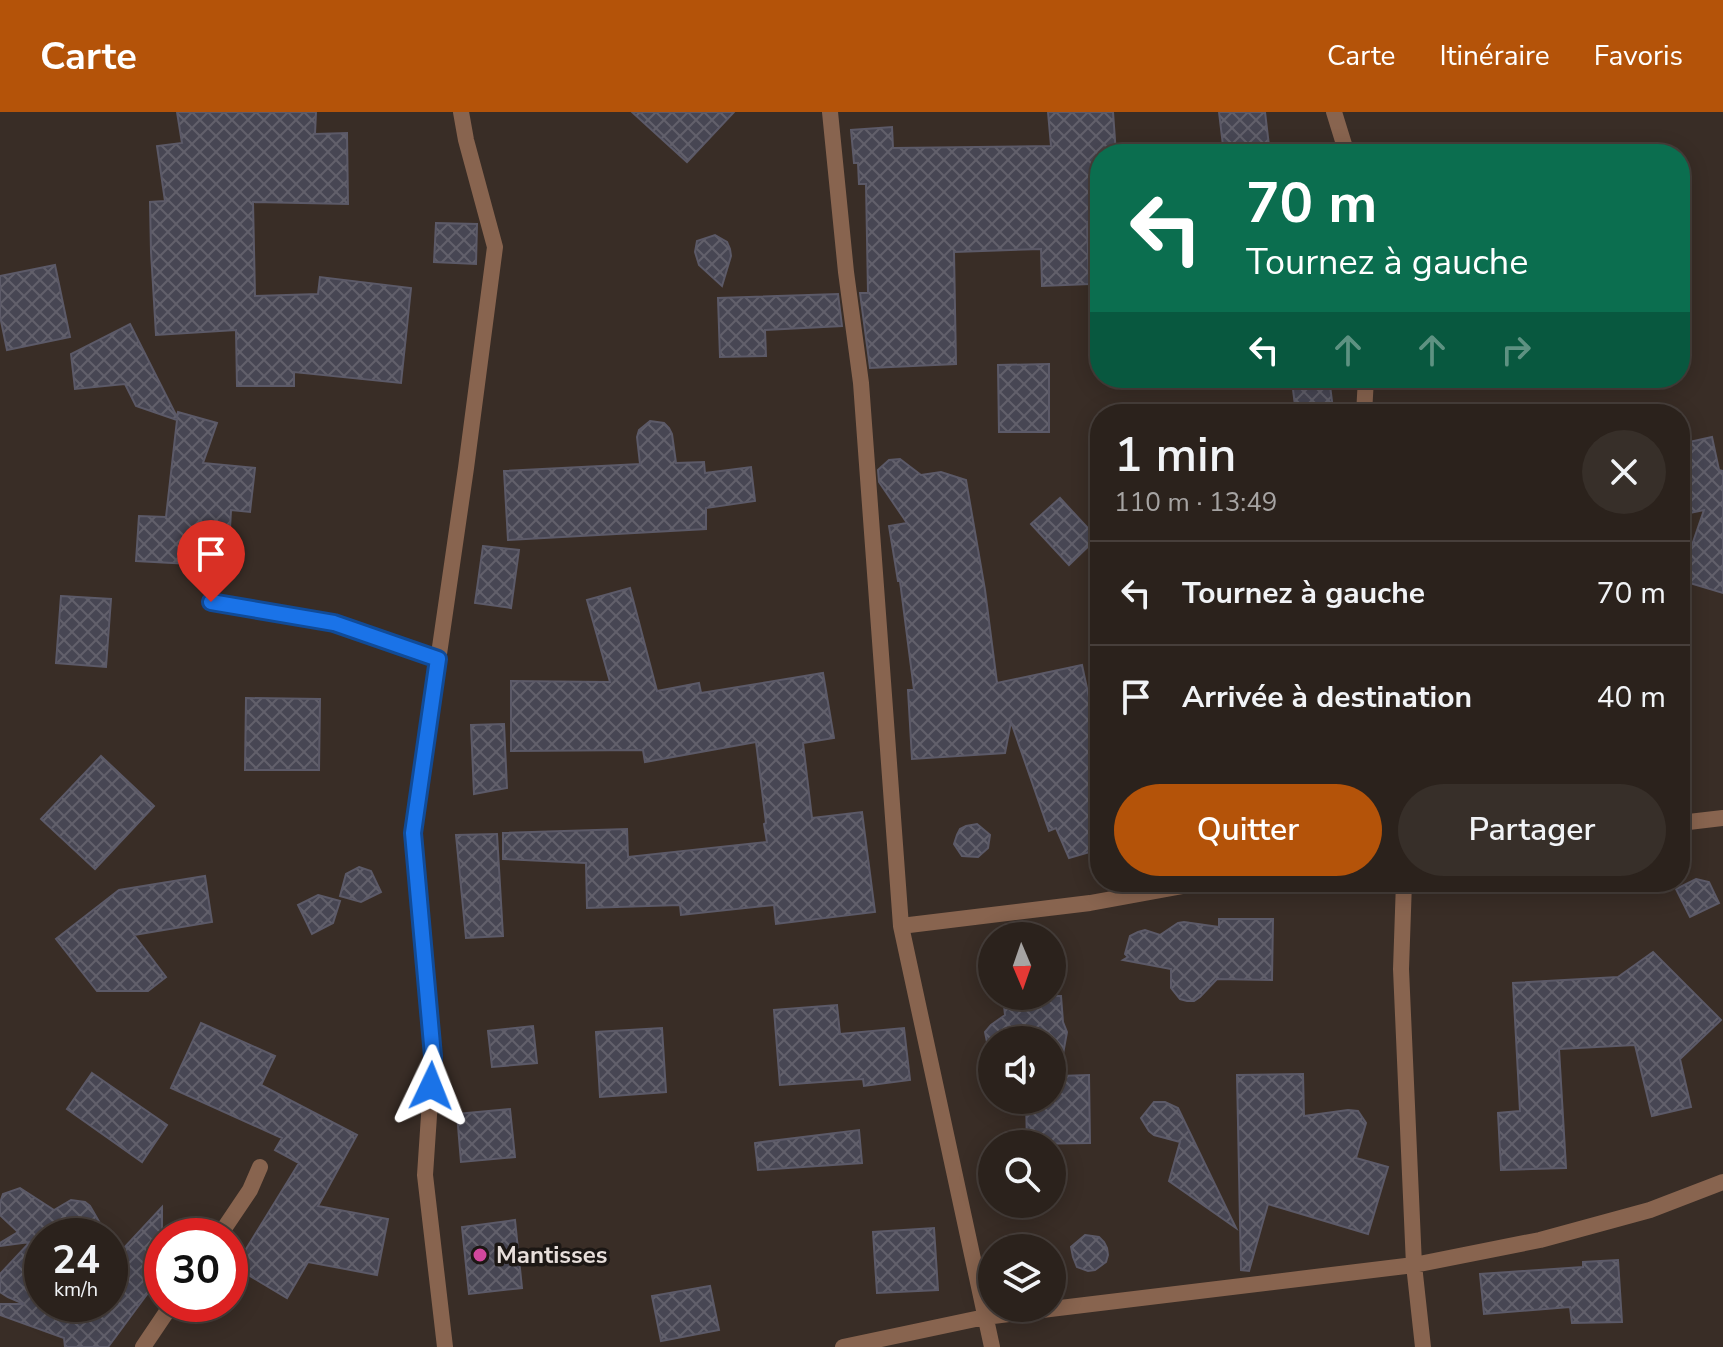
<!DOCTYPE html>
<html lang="fr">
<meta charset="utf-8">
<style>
:root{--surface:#2b221c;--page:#372f29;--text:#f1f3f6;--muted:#a6a4a3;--line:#473f3b;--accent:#b45309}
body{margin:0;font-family:"Nunito Sans",sans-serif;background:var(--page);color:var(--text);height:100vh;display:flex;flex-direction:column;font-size:30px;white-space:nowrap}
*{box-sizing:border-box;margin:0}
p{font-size:26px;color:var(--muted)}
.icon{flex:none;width:44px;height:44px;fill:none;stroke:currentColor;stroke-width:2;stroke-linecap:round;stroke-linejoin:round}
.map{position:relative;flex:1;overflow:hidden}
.details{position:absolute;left:1090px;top:292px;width:600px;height:488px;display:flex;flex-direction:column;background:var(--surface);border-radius:32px;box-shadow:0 4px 20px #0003,0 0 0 2px var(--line)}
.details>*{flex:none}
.top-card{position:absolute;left:1090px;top:32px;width:600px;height:244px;border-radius:32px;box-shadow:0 4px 20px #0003,0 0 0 2px var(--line);background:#0b6e4f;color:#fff;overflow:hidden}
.needle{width:52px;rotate:178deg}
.controls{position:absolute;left:978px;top:810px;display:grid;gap:16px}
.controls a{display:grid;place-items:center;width:88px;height:88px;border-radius:50%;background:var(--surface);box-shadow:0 4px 20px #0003,0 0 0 2px var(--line);font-size:40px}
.speed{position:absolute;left:24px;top:1106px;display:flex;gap:16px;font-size:40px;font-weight:700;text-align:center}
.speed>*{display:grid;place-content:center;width:104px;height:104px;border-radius:50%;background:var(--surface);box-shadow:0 4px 20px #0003,0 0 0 2px var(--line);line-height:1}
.speed small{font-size:20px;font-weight:400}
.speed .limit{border:12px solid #d22;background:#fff;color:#111}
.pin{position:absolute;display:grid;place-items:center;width:68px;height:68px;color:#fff;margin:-82px -34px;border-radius:50% 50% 50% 0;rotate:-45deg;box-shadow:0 0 8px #0007}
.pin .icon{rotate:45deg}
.me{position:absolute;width:88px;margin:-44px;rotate:2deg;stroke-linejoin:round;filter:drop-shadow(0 0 6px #0008)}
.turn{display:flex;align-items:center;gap:28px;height:168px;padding:0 24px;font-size:36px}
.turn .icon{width:104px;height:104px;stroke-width:2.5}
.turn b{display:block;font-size:56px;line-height:68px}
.lanes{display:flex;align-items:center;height:76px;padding:0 24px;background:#0003;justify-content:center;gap:40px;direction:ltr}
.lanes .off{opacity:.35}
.round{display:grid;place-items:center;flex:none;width:84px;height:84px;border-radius:42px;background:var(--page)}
.summary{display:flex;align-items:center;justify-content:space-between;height:136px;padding:0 24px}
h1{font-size:48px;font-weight:600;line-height:60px}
.action{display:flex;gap:16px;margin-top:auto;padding:16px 24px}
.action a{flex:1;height:92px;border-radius:48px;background:var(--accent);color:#fff;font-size:32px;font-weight:600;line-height:92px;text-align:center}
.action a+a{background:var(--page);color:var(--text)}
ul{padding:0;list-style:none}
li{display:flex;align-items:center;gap:24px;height:104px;padding:0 24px;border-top:2px solid var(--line)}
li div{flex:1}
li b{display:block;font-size:30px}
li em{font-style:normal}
header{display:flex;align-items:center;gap:48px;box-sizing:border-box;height:112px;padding:0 40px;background:var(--accent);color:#fff}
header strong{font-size:38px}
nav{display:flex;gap:44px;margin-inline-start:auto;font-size:28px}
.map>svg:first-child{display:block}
.building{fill:url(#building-cross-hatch);stroke:#5c5a68;stroke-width:2}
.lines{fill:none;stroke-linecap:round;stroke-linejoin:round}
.street{stroke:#88644f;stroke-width:16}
.route-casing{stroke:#114b97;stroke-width:20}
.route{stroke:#1a73e8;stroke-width:14}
.hotel-dot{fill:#d1479c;stroke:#1c1714;stroke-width:3}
.labels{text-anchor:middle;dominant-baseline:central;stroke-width:7;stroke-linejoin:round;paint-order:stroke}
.poi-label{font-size:24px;font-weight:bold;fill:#e7deda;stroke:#1c1714;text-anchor:start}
</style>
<header>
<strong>Carte</strong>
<nav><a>Carte</a><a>Itinéraire</a><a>Favoris</a></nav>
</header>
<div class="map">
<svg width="1723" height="1235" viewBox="0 0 1723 1235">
<defs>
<pattern id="building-cross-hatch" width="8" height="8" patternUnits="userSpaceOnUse" patternTransform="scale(2)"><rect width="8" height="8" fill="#474653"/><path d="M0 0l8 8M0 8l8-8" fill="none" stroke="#62606b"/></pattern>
</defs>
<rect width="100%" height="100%" fill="#392d26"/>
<path class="building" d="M177 0H316L315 22 347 21 348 92 253 90 255 184 318 182 320 165 411 176 401 271 294 260V274H237L236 218 156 223 151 140 150 90 165 89 157 34 182 31Z
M632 0H734L687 50Z
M1048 0H1113L1116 42H1100V109L1087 110 1089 172 1042 174 1041 137 954 140 956 252 870 256 860 181H868L866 72H859L858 51H854L851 18 892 15 893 36 1051 34Z
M1219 0H1265L1270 42H1224Z
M436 111 477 112 476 152 434 150Z
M715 123 727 130 730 137 731 144 722 174 699 153 695 140 697 129Z
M55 153 70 225 7 238 0 204V164Z
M838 182 842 214 765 218 766 244 720 245 718 186Z
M130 212 177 305 178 300 217 311 203 351 255 356 250 400 231 398 228 454 136 449 139 404 166 405 177 308 136 294 125 272 75 277 71 242Z
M1049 252V320H999L998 253Z
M1312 266H1329L1333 297 1296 302 1292 269Z
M650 309 664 311 669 316 672 322 676 351 704 350 705 361 751 355 755 389 706 396V417L508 428 504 359 640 352 637 325 639 318Z
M1712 325 1719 358 1723 359V481L1680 468 1704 398 1680 403V332Z
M900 347 921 363 941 360 966 368 985 478 997 571 1082 553 1100 637V737L1069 746 1056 716 1049 719 1011 610 1005 641 912 647 908 578H914L900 469H898L889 414 907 411 879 370 878 358 889 348Z
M1060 386 1097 426 1069 453 1031 412Z
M483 434 519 438 511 496 475 491Z
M630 476 657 579 699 571 701 581 823 561 834 626 803 631 812 706 862 700 875 800 776 812 774 793 681 803 680 793 587 796 586 751 503 747V721L627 717 628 745 767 730 764 712 766 711 756 630 645 650 643 638 511 639V569L610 570 587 488Z
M61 484 111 487 106 555 56 551Z
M246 586 320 587 319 658H245Z
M504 612 507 676 474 682 471 613Z
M101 644 154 694 95 757 41 707Z
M977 712 990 723 988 736 978 745 962 744 954 732 957 723 960 717 966 714Z
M497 722 503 824 466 826 456 723Z
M359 755 371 759 381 780 361 790 340 784 346 762Z
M205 764 212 810 134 823 166 865 148 879H97L56 827 119 778Z
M1696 767 1709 770 1719 791 1690 805 1676 777Z
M318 783 340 789 333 811 312 822 298 793Z
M1219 807H1273L1272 868 1217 867 1200 885 1194 889H1187L1180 887 1171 876V857L1123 848 1128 845 1125 842 1130 824 1138 820 1145 818 1160 823 1178 811 1184 810 1219 815Z
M1653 840 1721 908 1680 947 1691 995 1652 1004 1635 933 1559 937 1566 1056 1501 1058 1498 1001 1520 999 1513 871 1618 865Z
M1003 884H1061L1063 910 1067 920 1059 964 1089 963 1090 1031 1027 1032 1026 988H1052V928H992V937L990 936 987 930 985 920 991 913 1005 903Z
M837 893 840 922 904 916 910 968 864 974 863 967 780 973 774 898Z
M201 911 275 944 261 973 357 1023 318 1094 388 1107 377 1163 308 1150 287 1186 235 1155 299 1051 275 1038 282 1026 171 976Z
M533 914 537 951 492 955 488 919Z
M662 916 666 980 600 985 596 920Z
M92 961 167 1013 142 1050 67 997Z
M1303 962 1304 1004 1348 998 1358 999 1366 1011 1356 1046 1388 1055 1368 1122 1268 1092 1249 1159 1241 1158 1237 963Z
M1154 990H1165L1178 996 1236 1116 1169 1069 1180 1030 1154 1023 1149 1019 1141 1006Z
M510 997 515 1045 461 1050 457 1002Z
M859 1018 862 1051 758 1058 755 1031Z
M20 1076 54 1098 71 1088 85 1090 90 1094 105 1120 72 1124H42V1192H110V1151L162 1095V1162L108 1235H65L64 1226 0 1203V1192H24L8 1185 0 1180V1162L30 1130 0 1134V1131L18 1120 0 1103V1091L3 1082Z
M515 1108 522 1176 469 1182 462 1115Z
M934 1116 938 1178 877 1181 873 1120Z
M1085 1123 1099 1125 1104 1130 1107 1136 1108 1143 1106 1150 1095 1158 1088 1159 1077 1155 1073 1145 1071 1135Z
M1618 1148 1622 1210 1572 1211 1570 1195 1484 1202 1480 1162 1583 1155V1150Z
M710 1174 719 1218 661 1229 652 1184Z"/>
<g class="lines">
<path class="street" d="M830 0 846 160 861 271 901 814 992 1235
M1334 0 1347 42
M1364 302 1366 266
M211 490 334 511 438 547
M1680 711 1723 706
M1404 770 1401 857 1414 1153 1423 1235
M901 814 1090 791 1205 770
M219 1124 250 1078 260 1055
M143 1235 172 1192
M445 1235 425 1063 433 944 413 721 466 356 495 135 466 28 461 0
M843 1235 985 1205 1414 1153 1540 1128 1650 1098 1723 1070"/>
</g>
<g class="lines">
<g class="route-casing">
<path id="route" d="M211 490 334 511 438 547 413 721 433 944 431 974"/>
</g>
<use href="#route" class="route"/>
</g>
<circle class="hotel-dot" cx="480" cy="1143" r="8"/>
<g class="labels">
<g class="poi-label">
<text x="496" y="1143">Mantisses</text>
</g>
</g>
</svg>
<div class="controls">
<a><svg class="needle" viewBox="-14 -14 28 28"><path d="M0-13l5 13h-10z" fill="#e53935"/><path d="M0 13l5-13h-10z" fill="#a6a4a3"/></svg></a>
<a><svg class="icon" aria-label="sound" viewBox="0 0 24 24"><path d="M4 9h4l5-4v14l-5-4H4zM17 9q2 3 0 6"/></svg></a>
<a><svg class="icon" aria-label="search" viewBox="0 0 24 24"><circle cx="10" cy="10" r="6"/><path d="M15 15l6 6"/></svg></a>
<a><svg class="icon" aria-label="layers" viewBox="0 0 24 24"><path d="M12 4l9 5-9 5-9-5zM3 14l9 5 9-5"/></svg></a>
</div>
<div class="speed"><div>24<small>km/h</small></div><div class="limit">30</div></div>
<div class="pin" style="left:211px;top:490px;background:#d93025"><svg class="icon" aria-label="arrive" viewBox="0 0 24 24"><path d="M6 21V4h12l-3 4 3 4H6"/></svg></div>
<svg class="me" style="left:431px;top:974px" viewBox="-20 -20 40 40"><path d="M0-17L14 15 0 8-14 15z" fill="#1a73e8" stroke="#fff" stroke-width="4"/></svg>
<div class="top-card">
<div class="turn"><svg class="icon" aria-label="left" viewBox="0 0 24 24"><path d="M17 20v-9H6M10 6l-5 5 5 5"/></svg><div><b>70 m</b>Tournez à gauche</div></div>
<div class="lanes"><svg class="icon" aria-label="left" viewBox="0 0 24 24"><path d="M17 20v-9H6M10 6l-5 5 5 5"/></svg><svg class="icon off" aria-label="ahead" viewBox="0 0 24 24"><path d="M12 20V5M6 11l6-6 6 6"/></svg><svg class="icon off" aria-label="ahead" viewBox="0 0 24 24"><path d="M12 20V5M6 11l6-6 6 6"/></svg><svg class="icon off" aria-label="right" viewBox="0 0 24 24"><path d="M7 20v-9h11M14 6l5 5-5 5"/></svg></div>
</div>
<section class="details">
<div class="summary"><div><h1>1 min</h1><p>110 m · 13:49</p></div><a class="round"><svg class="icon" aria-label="close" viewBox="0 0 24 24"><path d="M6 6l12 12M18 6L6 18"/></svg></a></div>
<ul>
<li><svg class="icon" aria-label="left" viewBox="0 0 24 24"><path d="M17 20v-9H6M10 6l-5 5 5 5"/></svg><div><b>Tournez à gauche</b></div><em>70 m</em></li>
<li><svg class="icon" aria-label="arrive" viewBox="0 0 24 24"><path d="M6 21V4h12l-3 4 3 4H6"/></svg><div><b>Arrivée à destination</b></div><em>40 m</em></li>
</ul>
<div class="action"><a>Quitter</a><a>Partager</a></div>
</section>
</div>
